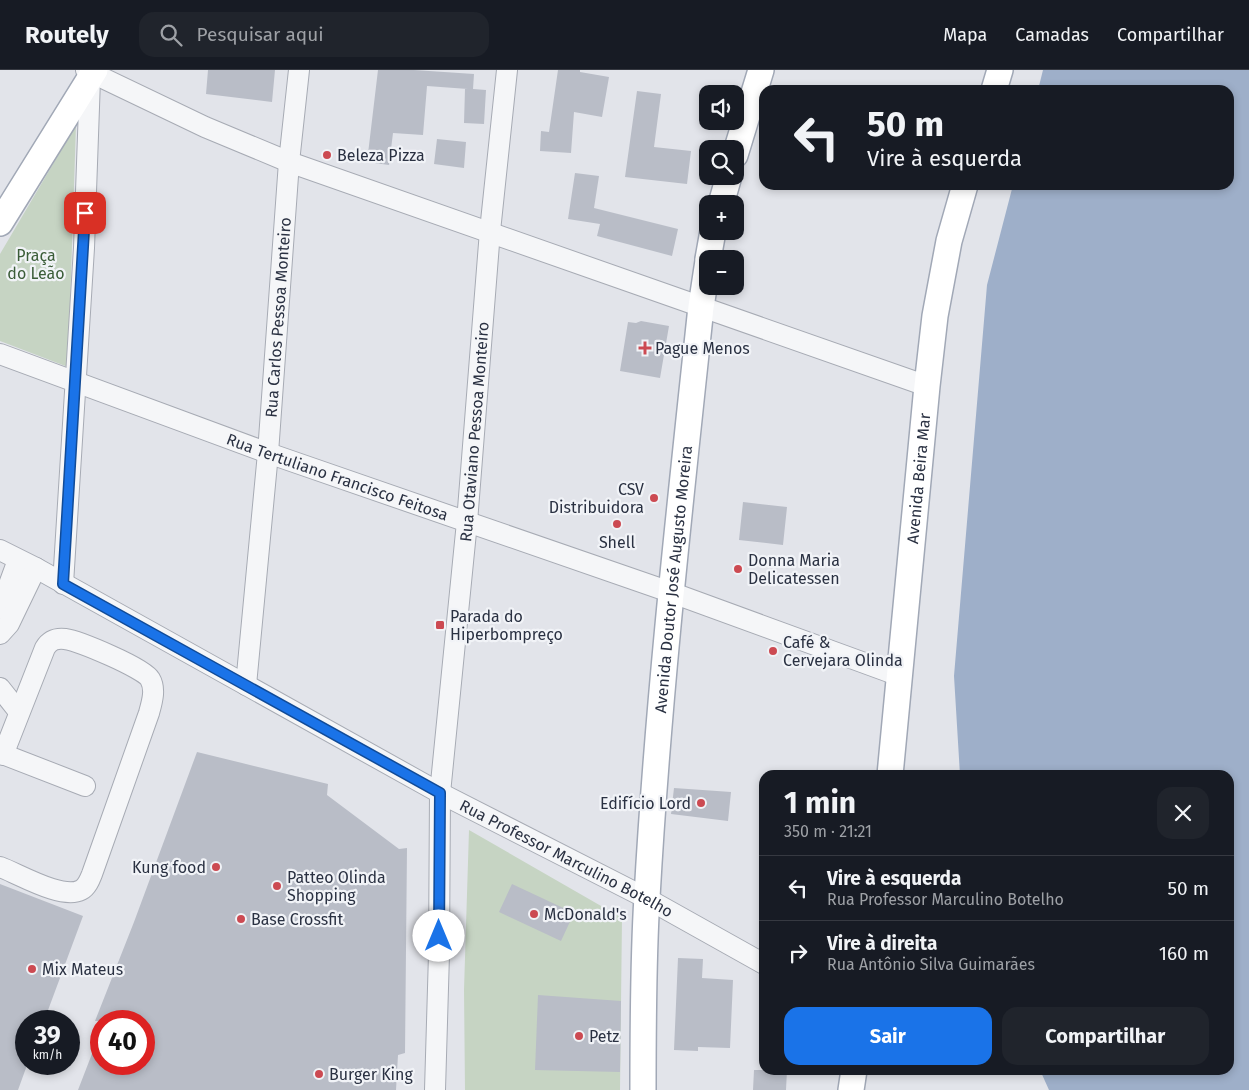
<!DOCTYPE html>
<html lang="pt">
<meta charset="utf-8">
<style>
:root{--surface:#171b24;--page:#20242c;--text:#f1f3f6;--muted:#9ea1a6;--line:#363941;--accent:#1a73e8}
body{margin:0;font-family:"Fira Sans",sans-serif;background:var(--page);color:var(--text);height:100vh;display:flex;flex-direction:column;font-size:19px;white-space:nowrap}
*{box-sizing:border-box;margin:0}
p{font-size:16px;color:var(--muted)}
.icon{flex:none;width:28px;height:28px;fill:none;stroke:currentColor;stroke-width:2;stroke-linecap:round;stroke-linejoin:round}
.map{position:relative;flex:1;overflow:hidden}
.drawer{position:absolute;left:759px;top:700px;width:475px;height:305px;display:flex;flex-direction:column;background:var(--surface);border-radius:15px;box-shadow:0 2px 8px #0003}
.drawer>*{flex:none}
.top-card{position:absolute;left:759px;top:15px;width:475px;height:105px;border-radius:15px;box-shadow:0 2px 8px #0003;background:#171b24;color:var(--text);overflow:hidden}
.tools{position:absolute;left:699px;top:15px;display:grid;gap:10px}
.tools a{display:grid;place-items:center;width:45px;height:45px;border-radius:10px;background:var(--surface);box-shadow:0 2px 8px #0003;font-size:25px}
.speed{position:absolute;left:15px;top:940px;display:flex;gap:10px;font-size:25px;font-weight:700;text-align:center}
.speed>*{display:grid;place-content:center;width:65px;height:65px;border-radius:50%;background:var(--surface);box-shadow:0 2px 8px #0003;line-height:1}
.speed small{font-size:12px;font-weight:400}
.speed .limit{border:8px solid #d22;background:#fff;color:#111}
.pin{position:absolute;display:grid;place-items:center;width:42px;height:42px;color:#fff;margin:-21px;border-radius:10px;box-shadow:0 2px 8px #0006}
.me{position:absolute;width:55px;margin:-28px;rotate:0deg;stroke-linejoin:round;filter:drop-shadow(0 0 4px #0008)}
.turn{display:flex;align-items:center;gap:18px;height:105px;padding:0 25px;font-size:22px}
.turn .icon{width:65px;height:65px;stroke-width:2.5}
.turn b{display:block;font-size:35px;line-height:42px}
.round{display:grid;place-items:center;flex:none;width:52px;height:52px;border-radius:15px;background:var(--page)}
.head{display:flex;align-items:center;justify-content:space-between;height:85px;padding:0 25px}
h1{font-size:30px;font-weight:700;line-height:38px}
.cta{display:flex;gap:10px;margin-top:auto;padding:10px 25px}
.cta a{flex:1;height:58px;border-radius:15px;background:var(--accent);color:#fff;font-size:20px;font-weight:700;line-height:58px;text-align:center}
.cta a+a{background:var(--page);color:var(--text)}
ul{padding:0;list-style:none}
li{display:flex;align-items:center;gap:15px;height:65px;padding:0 25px;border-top:1px solid var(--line)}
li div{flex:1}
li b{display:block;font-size:19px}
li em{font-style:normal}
header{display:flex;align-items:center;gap:30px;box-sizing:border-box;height:70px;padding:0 25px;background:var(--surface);border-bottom:1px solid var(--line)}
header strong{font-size:24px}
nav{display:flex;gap:28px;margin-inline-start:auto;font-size:18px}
.search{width:350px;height:45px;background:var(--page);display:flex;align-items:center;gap:12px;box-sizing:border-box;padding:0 18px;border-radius:15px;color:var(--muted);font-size:19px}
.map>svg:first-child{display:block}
.green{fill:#c6d4c3}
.water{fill:#9eafc9}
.building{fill:#b9bdc7}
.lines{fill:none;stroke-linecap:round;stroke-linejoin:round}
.minor-casing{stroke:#a7abb4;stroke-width:22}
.major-casing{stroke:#a1a8b6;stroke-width:28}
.minor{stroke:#f5f6f8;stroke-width:20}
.major{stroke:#fff;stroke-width:25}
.route-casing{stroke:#114b97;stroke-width:12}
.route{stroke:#1a73e8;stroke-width:9}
.poi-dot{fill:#cc4a52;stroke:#f1f3f7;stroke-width:2}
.labels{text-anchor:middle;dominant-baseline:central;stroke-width:4.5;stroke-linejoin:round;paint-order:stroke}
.poi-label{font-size:16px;fill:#2a3142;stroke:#f1f3f7;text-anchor:start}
.park-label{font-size:16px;fill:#3b5d38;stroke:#f1f3f7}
.street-label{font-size:16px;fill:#2a3142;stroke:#f1f3f7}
</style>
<header>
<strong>Routely</strong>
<div class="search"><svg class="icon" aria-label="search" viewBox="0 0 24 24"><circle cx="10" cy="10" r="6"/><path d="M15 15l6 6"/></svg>Pesquisar aqui</div>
<nav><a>Mapa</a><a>Camadas</a><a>Compartilhar</a></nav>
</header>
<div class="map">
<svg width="1249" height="1020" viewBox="0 0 1249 1020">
<rect width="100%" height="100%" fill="#e2e4ea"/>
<path class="green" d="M76 55 68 297 0 271V184Z
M469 760 622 848 620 1020H465L464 920Z"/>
<path class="water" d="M1043 0H1249V1020H1049L1040 1000H1229V705H960L954 606 987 215 1013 115H1229V20H1038Z"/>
<path class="building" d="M208 0H275L272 32 206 24Z
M378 0H414L474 4 473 19 486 20 484 54 464 53 465 19H468L427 16 423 65 393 63 389 95 367 92Z
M558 0H580V2L609 7 602 47 574 42 571 83 540 81 541 61 549 62Z
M637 21 661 24 654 77 691 81 687 114 625 107Z
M437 69 466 72 464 98 434 94Z
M575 103 599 106 594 138 678 159 672 186 597 166 600 154 568 149Z
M641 251 669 256 660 308 620 301 628 252 636 253Z
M743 432 787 437 783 475 739 470Z
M197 682 328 714 327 725 399 779 407 778 405 983 398 985 396 1020H78L100 963 101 994H144V951H95L134 852Z
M674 718 731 722 728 751 671 744Z
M0 814 83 846 44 951H26V998L18 1020H0Z
M512 814 574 843 561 871 499 842Z
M678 888 703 889 702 908 733 910 730 978 698 977V981L674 980Z
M538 925 621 931 620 1002 535 1000Z
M754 1000H787L786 1020H753Z"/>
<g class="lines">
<g class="minor-casing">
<g id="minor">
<path d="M86 0 205 57 289 92 927 316"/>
<path id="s1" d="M0 284 268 383 670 522 900 606"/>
<path id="s2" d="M0 480 36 498 440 723 646 828 764 894"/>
<path d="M63 514 84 178 90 9"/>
<path d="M0 539 18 490"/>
<path d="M0 564 9 554 36 498"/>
<path id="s3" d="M246 615 268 383 289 92 299 0"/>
<path d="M0 618 19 642"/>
<path d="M0 683 85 716"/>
<path d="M0 797C19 804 62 830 81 820 87 817 90 809 92 804L149 643C152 632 156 619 150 609 144 598 79 571 65 569 56 568 50 570 45 578L3 685"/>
<path id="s4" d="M435 1020 439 884 440 723 467 452 490 161 507 0"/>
</g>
</g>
<g class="major-casing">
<g id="major">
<path d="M994 20 1000 0"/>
<path d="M735 85 761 0"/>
<path d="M721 134 729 106"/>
<path d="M0 153 95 0"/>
<path d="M708 189 713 161"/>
<path id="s5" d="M890 705 927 316 935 246 949 171 965 115"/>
<path id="s6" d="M643 1020C643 956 643 891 647 827 658 630 680 434 701 237L708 191"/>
<path d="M851 1020 854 1000"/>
</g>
</g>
<use href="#minor" class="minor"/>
<use href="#major" class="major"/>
</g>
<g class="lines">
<g class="route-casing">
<path id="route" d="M85 143 63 514 440 723 439 866"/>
</g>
<use href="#route" class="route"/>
</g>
<g class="poi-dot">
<circle cx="327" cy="85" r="5"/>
<path d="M642.5 270.5h5v5h5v5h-5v5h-5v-5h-5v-5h5z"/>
<circle cx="654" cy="428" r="5"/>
<circle cx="617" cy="454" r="5"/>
<circle cx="738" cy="499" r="5"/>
<rect x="435" y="550" width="10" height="10" rx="2.5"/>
<circle cx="773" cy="581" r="5"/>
<circle cx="701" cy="733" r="5"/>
<circle cx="216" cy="797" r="5"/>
<circle cx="277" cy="816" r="5"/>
<circle cx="534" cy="844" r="5"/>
<circle cx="241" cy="849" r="5"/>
<circle cx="32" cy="899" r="5"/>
<circle cx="579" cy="966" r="5"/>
<circle cx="319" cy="1004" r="5"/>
</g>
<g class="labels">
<g class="poi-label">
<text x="337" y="85">Beleza Pizza</text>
<text x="655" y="278">Pague Menos</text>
<text x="644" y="419" text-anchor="end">CSV<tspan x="644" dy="18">Distribuidora</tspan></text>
<text x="617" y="472" text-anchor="middle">Shell</text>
<text x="748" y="490">Donna Maria<tspan x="748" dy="18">Delicatessen</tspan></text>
<text x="450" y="546">Parada do<tspan x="450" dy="18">Hiperbompreço</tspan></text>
<text x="783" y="572">Café &amp;<tspan x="783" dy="18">Cervejara Olinda</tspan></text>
<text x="691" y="733" text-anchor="end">Edifício Lord</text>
<text x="206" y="797" text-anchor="end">Kung food</text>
<text x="287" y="807">Patteo Olinda<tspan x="287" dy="18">Shopping</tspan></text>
<text x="544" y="844">McDonald's</text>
<text x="251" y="849">Base Crossfit</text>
<text x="42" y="899">Mix Mateus</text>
<text x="589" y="966">Petz</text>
<text x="329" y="1004">Burger King</text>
</g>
<g class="park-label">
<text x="36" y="185">Praça<tspan x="36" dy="18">do Leão</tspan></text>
</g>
<g class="street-label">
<text stroke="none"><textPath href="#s3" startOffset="369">Rua Carlos Pessoa Monteiro</textPath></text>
<text stroke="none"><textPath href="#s4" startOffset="660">Rua Otaviano Pessoa Monteiro</textPath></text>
<text stroke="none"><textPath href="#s1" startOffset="359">Rua Tertuliano Francisco Feitosa</textPath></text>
<text stroke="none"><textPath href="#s5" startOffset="298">Avenida Beira Mar</textPath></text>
<text stroke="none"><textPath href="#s6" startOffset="512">Avenida Doutor José Augusto Moreira</textPath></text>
<text stroke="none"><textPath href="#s2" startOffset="645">Rua Professor Marculino Botelho</textPath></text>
</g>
</g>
</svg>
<div class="tools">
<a><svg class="icon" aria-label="sound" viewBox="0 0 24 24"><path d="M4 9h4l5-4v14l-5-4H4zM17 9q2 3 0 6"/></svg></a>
<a><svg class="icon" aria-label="search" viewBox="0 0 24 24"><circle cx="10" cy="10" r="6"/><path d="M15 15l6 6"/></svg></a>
<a>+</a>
<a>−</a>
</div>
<div class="speed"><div>39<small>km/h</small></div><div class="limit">40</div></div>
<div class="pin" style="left:85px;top:143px;background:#d93025"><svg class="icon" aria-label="arrive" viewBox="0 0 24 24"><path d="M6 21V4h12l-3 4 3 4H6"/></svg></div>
<svg class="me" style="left:439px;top:866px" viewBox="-20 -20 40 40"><circle r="19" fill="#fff"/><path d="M0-13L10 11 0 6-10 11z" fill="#1a73e8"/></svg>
<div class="top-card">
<div class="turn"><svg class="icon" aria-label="left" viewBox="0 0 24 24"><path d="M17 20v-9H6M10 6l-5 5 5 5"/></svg><div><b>50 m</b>Vire à esquerda</div></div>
</div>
<section class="drawer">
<div class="head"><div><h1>1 min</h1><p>350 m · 21:21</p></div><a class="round"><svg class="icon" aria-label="close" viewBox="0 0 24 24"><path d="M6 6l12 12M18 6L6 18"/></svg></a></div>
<ul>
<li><svg class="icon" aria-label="left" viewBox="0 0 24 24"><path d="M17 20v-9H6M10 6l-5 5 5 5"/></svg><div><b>Vire à esquerda</b><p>Rua Professor Marculino Botelho</p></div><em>50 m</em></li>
<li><svg class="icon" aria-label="right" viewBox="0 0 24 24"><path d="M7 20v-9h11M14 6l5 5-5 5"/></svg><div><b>Vire à direita</b><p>Rua Antônio Silva Guimarães</p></div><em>160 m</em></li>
</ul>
<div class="cta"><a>Sair</a><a>Compartilhar</a></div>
</section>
</div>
